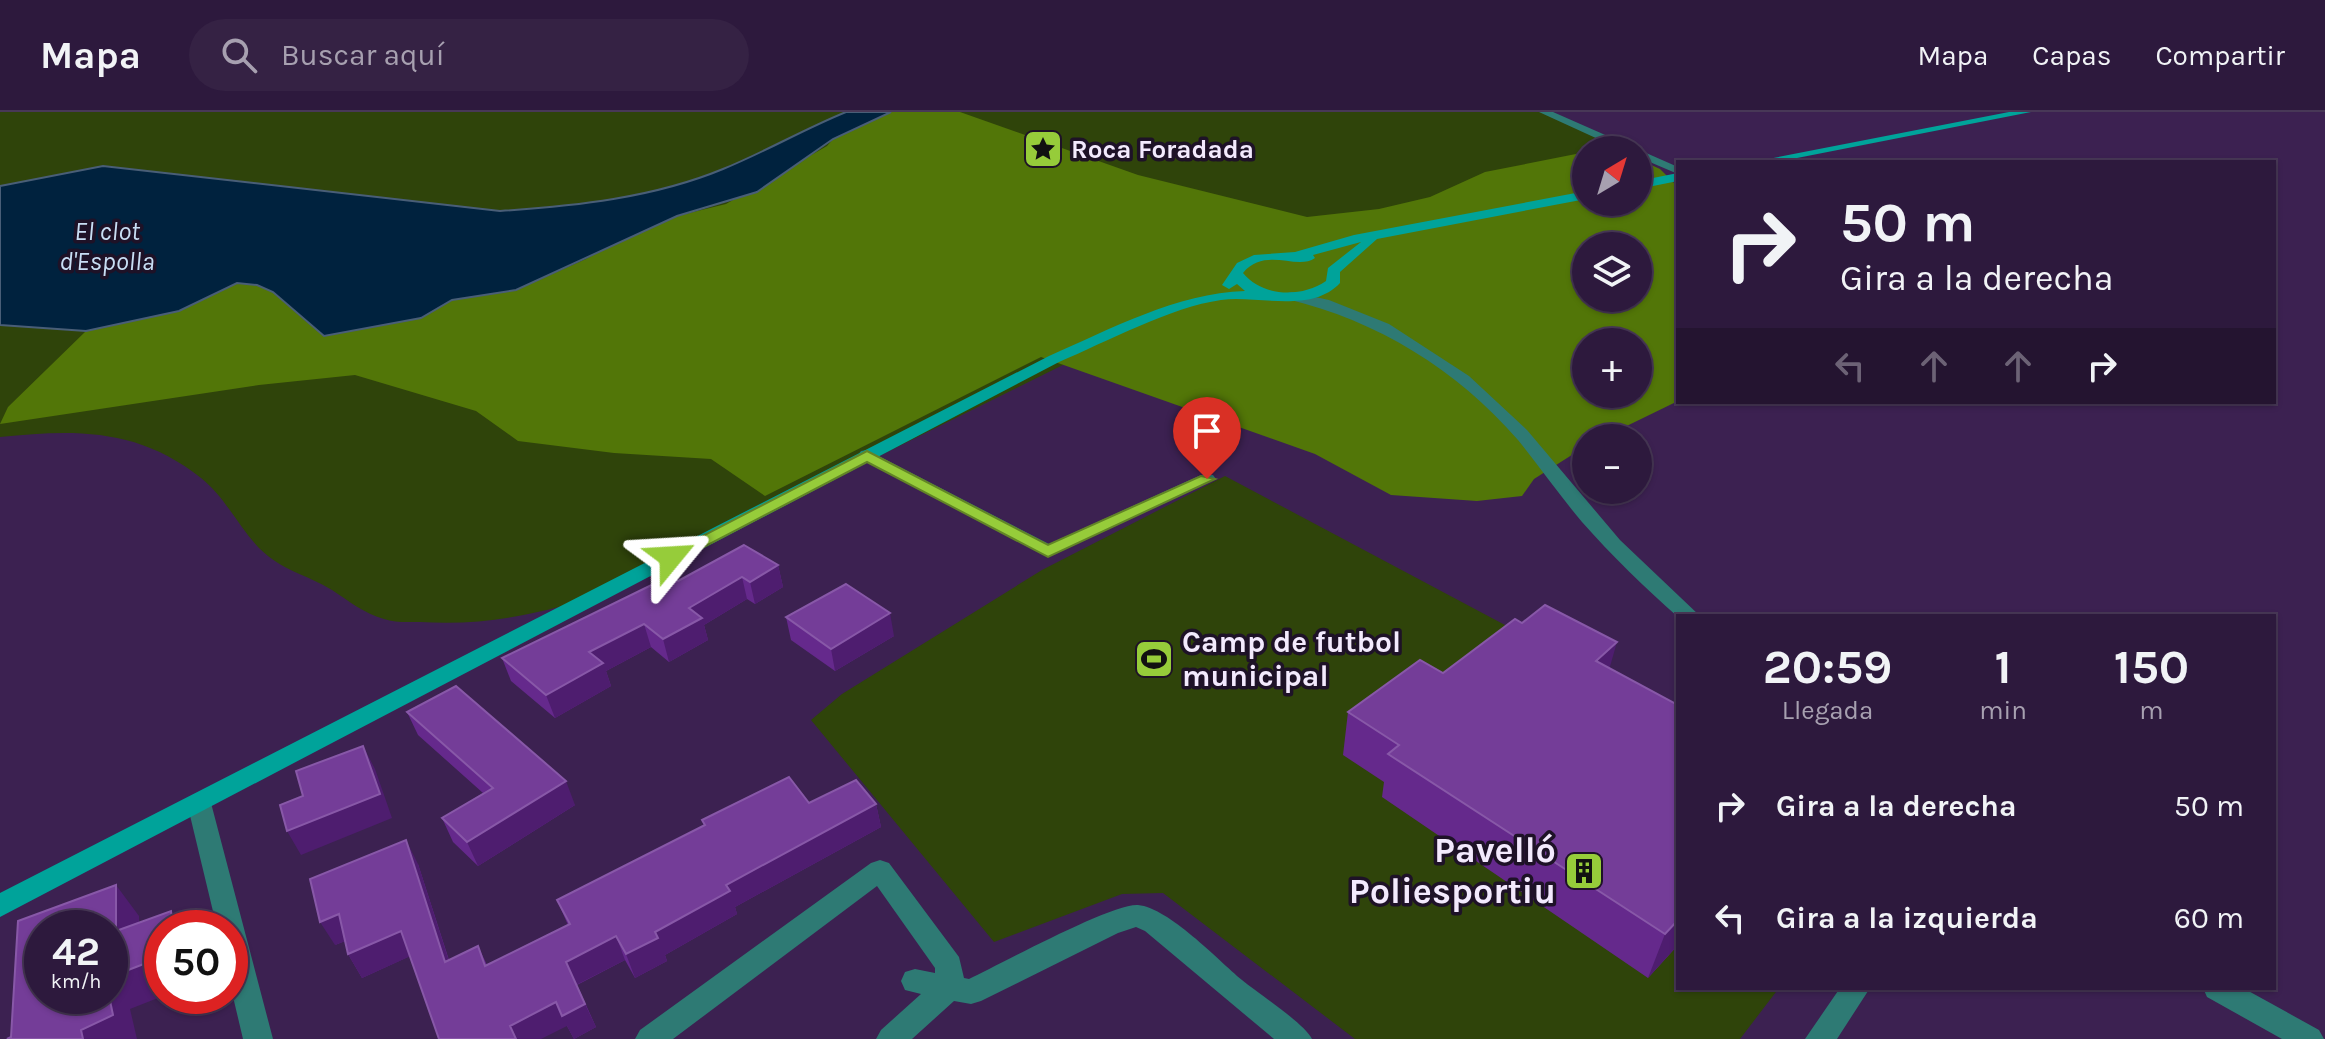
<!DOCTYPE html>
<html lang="es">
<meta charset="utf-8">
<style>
:root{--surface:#2d193d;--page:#352244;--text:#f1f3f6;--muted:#a7a0b0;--line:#483857}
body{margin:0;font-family:Karla,sans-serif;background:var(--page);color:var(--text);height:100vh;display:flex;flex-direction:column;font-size:30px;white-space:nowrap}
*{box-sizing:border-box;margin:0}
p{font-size:26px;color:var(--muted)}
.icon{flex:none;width:44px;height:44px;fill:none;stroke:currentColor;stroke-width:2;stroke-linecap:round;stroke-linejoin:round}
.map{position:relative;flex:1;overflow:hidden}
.drawer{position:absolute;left:1676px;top:502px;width:600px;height:376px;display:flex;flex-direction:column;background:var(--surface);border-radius:0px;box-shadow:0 2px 6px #0004,0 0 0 2px var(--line)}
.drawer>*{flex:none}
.top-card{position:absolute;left:1676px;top:48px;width:600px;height:244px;border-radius:0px;box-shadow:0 2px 6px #0004,0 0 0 2px var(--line);background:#2d193d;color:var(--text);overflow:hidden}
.needle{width:52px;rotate:38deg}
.tools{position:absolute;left:1572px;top:24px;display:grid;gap:16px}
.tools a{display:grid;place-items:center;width:80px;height:80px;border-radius:50%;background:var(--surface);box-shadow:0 2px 6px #0004,0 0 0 2px var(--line);font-size:40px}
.speed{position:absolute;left:24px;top:798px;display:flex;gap:16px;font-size:40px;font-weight:700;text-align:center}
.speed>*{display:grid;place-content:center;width:104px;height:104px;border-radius:50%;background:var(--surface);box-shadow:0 2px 6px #0004,0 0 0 2px var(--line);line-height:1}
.speed small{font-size:20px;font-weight:400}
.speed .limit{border:12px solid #d22;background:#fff;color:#111}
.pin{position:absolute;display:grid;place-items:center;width:68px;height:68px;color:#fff;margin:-82px -34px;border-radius:50% 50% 50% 0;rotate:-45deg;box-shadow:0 0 8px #0007}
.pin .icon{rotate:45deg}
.me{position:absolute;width:88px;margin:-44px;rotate:63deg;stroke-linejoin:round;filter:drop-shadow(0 0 6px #0008)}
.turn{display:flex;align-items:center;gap:28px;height:168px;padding:0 32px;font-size:36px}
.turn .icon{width:104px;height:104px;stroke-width:2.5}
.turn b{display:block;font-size:56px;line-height:68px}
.lanes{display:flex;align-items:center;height:76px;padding:0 32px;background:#0003;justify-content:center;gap:40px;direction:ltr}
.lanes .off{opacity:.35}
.eta{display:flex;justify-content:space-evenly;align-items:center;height:136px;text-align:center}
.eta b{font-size:48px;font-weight:700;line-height:56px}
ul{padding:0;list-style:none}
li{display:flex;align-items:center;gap:24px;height:112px;padding:0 32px}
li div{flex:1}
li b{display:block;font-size:30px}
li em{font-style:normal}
header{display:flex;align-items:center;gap:48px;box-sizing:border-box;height:112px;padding:0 40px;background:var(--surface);border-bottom:2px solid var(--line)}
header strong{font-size:38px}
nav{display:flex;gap:44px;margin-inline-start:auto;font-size:28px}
.search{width:560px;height:72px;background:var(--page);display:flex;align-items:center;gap:20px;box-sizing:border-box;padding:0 28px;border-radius:44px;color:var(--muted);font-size:30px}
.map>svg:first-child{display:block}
.green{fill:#2f440a}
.forest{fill:#527608;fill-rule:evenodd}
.water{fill:#00223e;stroke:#495e77;stroke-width:2}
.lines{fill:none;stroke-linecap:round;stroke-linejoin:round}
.street{fill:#2e7a74;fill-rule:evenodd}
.secondary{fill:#00a39a;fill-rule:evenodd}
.wall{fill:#65298c}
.shaded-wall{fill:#4e1d6f}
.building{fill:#743d98;stroke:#8858a8;stroke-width:2}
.route{fill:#96cc3a;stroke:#628526;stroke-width:2}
.labels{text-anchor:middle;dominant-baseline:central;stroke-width:7;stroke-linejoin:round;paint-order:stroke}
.far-poi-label{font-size:26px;font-weight:bold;fill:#f3eafd;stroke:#1e1227;text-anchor:start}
.far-water-label{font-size:26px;font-style:italic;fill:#c8def4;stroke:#1e1227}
.poi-label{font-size:30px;font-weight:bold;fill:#f3eafd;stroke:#1e1227;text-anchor:start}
.near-poi-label{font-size:36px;font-weight:bold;fill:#f3eafd;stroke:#1e1227;text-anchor:end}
</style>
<header>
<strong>Mapa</strong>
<div class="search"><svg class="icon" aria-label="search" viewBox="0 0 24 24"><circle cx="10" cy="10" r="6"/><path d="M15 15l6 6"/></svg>Buscar aquí</div>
<nav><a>Mapa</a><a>Capas</a><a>Compartir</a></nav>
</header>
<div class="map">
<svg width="2325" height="927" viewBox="0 0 2325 927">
<rect width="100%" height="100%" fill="#3c2151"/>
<path class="green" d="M0 0H1548L1633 38H1586V85L1172 199 592 486C532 503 484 514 420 510 408 510 395 511 384 507 363 501 349 489 332 478 306 462 282 459 259 436 238 414 225 385 201 366 139 316 75 317 0 325Z
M1225 364 1520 521 1678 639V876H1779L1740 927H1355L1163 781 1122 782 994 830 811 608 842 582 1042 458Z"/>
<path class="forest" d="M891 0H960L1138 63 1307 105 1379 97 1430 85 1485 60 1586 40V90H1638V47L1660 57 1678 75V289L1602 326H1586V334L1534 367 1522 384 1477 389 1391 383 1315 342 1041 245 765 384 711 347 614 341 518 329 476 299 355 263 259 273 0 312 8 295 86 219 179 199 237 171 257 173 273 180 308 211 421 206 452 188 516 178 586 147 626 124 677 104 726 92 827 34 833 27ZM1586 134H1638V186H1586ZM1586 230H1638V282H1586Z"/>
<path class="water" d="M846 0H891L833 27 757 80 677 104 516 178 452 188 421 206 324 224 273 180 257 173 237 171 179 199 86 219 0 213V74L103 54 500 99C575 94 653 86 723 57 765 40 804 17 846 0Z"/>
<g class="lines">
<path class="street" d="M1539 0H1553L1678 55V62L1638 45V38H1622Z
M1292 180 1329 188 1389 212 1469 264 1527 318 1620 428 1700 504 1678 505C1644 475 1612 444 1582 410 1560 384 1540 355 1518 328 1456 257 1378 209 1287 187V181Z
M867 338 1049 432 1201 363H1213L1216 367 1048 445 861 347 858 343 861 339Z
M199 682 208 685 211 691 273 927H243L230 872V816H217L187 691 190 685Z
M880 748 889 751 959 845 964 866 969 867C999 853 1112 791 1138 793 1169 796 1218 848 1242 868 1259 882 1304 911 1312 927H1274L1145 819 1136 815 1118 821 981 889 971 892 954 889 912 927H876L881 918 921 882 905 878 901 869 905 860 915 857 935 861V856L877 774 673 927H635L640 918 871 751Z
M1840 876H1870L1837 927H1805Z
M2203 876H2243L2319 918 2324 927H2282L2207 885Z"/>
<path class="secondary" d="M2009 0H2031L1777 50H1753Z
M1678 61V69L1638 77V69Z
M1586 79V87L1377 127 1340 160V171C1311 202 1258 183 1221 188 1171 195 1106 230 1059 250L0 805V781L1049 244C1111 217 1177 181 1245 179L1237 172 1229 177 1222 173 1237 151 1254 143 1295 140 1354 123ZM1361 130 1328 156 1326 169C1301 186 1263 185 1243 161 1265 134 1297 159 1315 146L1313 143Z"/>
</g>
<path class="wall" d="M778 453 783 475 755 492 747 487 704 513 708 528 669 550 651 535 606 559 611 574 555 606 511 569 502 546 678 469Z
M786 505 894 524 835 559 791 528Z
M1522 511 1610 556 1678 833 1648 866 1382 685 1384 670 1343 643 1348 600 1443 561Z
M407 600 575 693 478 754 453 730 442 706 483 681 418 623Z
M809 691 876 692 881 715 735 795 737 802 665 843 667 849 635 866 625 848 577 873 596 915 574 927 567 914 410 844 362 866 348 842 345 829 335 833 418 752 449 848 478 834 487 853 568 813 557 788 704 714 702 708Z"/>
<path class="shaded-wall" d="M778 453 783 475 755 492 750 470Z
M742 465 747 487 704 513 708 528 669 550 663 527 689 496Z
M890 501 894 524 835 559 831 537Z
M644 512 651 535 606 559 611 574 555 606 546 583 589 540Z
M1617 530 1605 572 1596 549Z
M363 634 375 657 392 706 301 743 287 719Z
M566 669 575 693 478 754 467 730Z
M876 692 881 715 735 795 737 802 665 843 667 849 635 866 626 842 655 820 726 773Z
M406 728 418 752 457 874 445 850Z
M116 773 139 804 140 850 116 819Z
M171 799 183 816H173Z
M339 802 353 826 335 833 320 810Z
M1678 808V833L1648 866 1665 822Z
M401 819 415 842 362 866 348 842Z
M616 824 625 848 576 873 566 850Z
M162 845V884H163L130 897 137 927H83L81 918 110 884V865Z
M556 890 585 892 596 915 574 927 567 914 541 927H516L510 914Z"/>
<path class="building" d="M744 433 778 453 750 470 742 465 689 496 702 506 663 527 644 512 589 540 603 551 546 583 502 546 670 464 678 469Z
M846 472 890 501 831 537 786 505Z
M1545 493 1617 530 1596 549 1678 593V808L1665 822 1388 642 1399 633 1348 600 1420 548 1443 561 1515 507 1522 511Z
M456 574 566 669 467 730 442 706 493 676 407 600Z
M363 634 380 682 287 719 280 693 303 684 296 659Z
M789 665 809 691 856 668 876 692 726 773 730 779 655 820 658 826 626 842 616 824 566 850 585 892 562 904 556 890 510 914 516 927H439L401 819 348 842 339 802 320 810 310 767 406 728 445 850 478 834 485 854 570 812 557 788 705 713 702 708Z
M116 773V819L171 799 173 816H162V845L110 865V816H42V884H109L113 903 81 918 83 927H7L11 925 18 809Z"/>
<path class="route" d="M867 339 1048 433 1201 364 1215 367 1048 445 867 350 677 449H665L662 445Z"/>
<defs>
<g id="sight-square" transform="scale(2)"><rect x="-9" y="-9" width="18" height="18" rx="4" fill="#96cc3a" stroke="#1e1227"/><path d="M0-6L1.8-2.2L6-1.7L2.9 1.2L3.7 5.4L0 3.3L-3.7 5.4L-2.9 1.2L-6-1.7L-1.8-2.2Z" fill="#111"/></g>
<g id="stadium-square" transform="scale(2)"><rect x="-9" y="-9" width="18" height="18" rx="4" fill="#96cc3a" stroke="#1e1227"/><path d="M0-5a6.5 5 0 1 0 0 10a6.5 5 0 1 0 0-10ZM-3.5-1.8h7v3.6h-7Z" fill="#111"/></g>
<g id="building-square" transform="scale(2)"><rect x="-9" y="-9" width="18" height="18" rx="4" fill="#96cc3a" stroke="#1e1227"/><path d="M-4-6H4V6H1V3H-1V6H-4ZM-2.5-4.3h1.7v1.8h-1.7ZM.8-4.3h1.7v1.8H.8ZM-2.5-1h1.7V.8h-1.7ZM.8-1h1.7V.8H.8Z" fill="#111"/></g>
</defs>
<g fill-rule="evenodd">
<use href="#sight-square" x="1043" y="37"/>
<use href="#stadium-square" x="1154" y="547"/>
<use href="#building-square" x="1584" y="759"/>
</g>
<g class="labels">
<g class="far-poi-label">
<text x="1071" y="37">Roca Foradada</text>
</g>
<g class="far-water-label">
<text x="107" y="119">El clot<tspan x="107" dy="30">d'Espolla</tspan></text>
</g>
<g class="poi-label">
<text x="1182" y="530">Camp de futbol<tspan x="1182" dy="34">municipal</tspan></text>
</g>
<g class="near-poi-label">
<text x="1556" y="738">Pavelló<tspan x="1556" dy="41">Poliesportiu</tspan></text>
</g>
</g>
</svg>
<div class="tools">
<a><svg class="needle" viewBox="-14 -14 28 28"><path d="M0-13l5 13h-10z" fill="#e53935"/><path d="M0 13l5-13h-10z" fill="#a7a0b0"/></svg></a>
<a><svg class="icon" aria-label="layers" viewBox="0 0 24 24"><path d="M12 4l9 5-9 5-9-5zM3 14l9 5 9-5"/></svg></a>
<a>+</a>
<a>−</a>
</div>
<div class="speed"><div>42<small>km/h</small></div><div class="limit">50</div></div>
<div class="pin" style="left:1207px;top:367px;background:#d93025"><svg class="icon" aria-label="arrive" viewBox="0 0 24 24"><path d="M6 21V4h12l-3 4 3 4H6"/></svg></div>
<svg class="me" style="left:671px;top:445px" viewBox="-20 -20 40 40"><path d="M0-17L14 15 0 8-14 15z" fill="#96cc3a" stroke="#fff" stroke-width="4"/></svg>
<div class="top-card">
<div class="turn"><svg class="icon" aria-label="right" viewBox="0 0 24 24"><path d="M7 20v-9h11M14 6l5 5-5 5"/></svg><div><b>50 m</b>Gira a la derecha</div></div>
<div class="lanes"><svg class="icon off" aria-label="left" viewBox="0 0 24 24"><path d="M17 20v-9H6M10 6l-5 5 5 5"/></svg><svg class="icon off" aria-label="ahead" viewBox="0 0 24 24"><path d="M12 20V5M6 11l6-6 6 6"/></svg><svg class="icon off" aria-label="ahead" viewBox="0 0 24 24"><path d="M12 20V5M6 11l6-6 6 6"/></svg><svg class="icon" aria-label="right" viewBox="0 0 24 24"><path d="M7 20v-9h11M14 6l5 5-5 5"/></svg></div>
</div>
<section class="drawer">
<div class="eta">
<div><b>20:59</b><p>Llegada</p></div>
<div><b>1</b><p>min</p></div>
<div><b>150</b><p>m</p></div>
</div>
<ul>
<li><svg class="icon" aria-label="right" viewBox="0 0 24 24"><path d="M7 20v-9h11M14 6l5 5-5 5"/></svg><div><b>Gira a la derecha</b></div><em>50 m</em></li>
<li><svg class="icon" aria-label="left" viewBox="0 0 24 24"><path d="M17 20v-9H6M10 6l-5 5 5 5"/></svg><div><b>Gira a la izquierda</b></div><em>60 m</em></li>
</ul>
</section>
</div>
